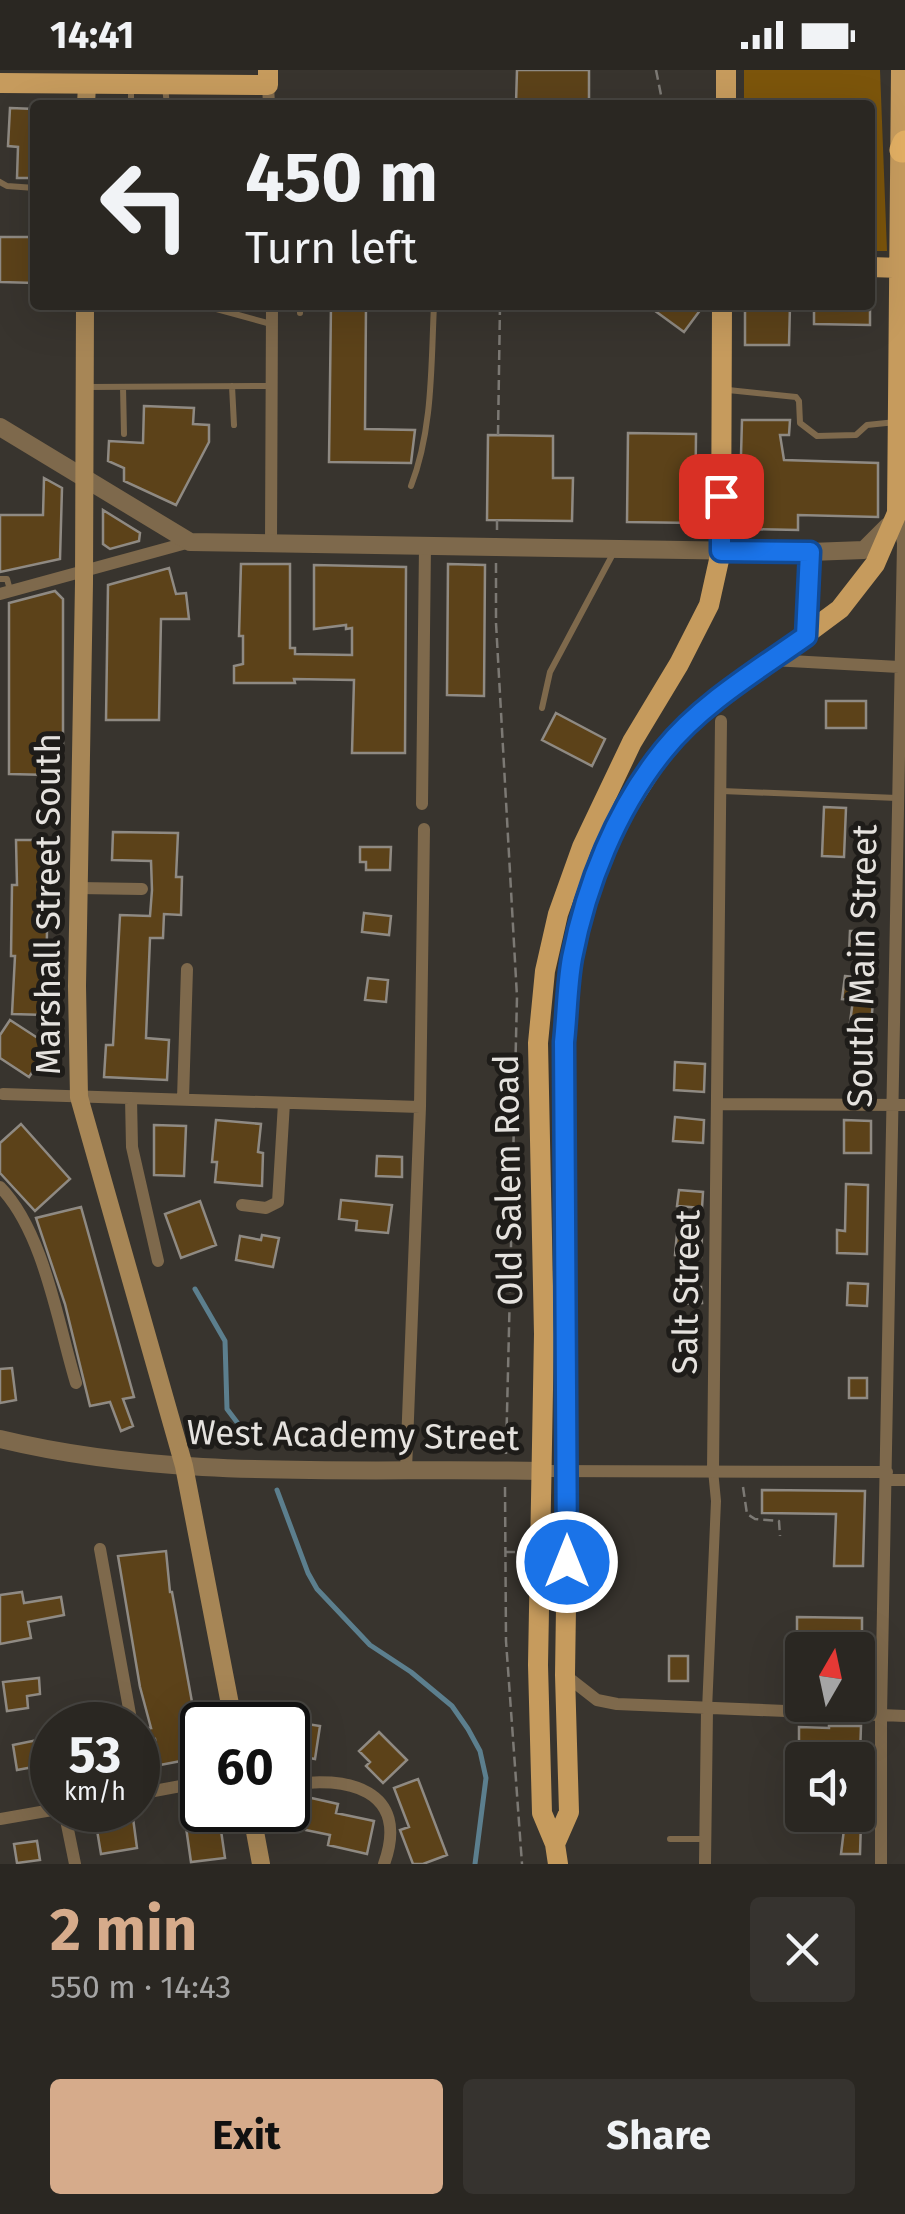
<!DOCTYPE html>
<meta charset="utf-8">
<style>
:root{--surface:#2a2722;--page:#36332f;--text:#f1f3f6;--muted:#a5a5a5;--line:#464440;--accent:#d6ab8b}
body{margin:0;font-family:"Fira Sans",sans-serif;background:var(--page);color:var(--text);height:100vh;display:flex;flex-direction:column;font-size:38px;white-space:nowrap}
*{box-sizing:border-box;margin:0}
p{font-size:32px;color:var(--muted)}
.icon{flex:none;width:55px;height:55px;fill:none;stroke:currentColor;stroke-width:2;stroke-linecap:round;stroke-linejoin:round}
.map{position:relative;height:1794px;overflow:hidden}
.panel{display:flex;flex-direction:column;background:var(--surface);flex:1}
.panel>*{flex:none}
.top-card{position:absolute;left:30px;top:30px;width:845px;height:210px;border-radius:10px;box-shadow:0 10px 40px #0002,0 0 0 2px var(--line);background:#2a2722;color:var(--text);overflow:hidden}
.needle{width:65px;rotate:9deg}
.controls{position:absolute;left:785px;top:1562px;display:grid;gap:20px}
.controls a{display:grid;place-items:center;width:90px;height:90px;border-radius:10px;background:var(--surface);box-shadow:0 10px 40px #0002,0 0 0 2px var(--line);font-size:50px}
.speed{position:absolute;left:30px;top:1632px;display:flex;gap:20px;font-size:50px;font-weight:700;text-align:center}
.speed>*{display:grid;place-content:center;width:130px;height:130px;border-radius:50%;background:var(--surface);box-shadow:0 10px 40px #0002,0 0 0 2px var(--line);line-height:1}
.speed small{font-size:25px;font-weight:400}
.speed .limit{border:5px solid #111;border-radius:15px;background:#fff;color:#111}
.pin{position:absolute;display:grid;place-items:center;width:85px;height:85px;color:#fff;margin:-42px;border-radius:20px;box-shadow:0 5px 15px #0006}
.me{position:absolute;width:110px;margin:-55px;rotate:0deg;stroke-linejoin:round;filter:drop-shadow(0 0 8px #0008)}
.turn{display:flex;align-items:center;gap:35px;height:210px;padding:0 50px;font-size:45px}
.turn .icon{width:130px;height:130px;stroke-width:2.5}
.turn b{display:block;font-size:70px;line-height:85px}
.round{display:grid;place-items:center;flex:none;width:105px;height:105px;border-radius:10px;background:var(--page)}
.headline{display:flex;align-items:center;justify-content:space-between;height:170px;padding:0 50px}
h1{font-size:60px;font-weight:700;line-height:75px;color:var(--accent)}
.cta{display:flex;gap:20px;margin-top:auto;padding:20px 50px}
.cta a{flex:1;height:115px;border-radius:10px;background:var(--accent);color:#111;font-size:40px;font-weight:700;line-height:115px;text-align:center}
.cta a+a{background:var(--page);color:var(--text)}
.status{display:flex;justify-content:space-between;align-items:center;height:70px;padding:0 50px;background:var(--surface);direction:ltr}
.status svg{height:28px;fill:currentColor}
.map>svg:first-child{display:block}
.green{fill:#7c550b}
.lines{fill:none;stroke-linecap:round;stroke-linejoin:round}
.stream{stroke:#5c7f8e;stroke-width:5}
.building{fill:#5c4219;stroke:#8f8a83;stroke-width:2.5}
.path{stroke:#7c7974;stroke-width:2.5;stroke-dasharray:10 5;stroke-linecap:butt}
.service{stroke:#7e694c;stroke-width:6}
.pedestrian{stroke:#7e694c;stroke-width:10}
.minor{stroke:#7e694c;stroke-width:12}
.tertiary{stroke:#7e694c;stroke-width:18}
.secondary{stroke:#a78656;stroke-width:18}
.primary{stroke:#c69b5d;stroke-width:20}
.motorway{stroke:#e2af63;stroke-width:25}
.route-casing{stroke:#114b97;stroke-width:25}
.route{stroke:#1a73e8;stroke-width:18}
.labels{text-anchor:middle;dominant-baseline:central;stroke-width:10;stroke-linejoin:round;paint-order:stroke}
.street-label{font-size:35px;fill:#e5e2de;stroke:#1e1c19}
</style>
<div class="status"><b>14:41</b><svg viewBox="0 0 49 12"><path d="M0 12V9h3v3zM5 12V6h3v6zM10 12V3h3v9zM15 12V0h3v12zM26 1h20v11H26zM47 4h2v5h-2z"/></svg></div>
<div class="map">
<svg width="905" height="1794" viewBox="0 0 905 1794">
<rect width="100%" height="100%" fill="#38342e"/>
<path class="green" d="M744 0H880L887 181H870V35H744Z"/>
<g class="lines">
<path class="stream" d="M195 1219 225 1271 227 1339 252 1372
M277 1420 308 1503 317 1519 370 1575 411 1602 452 1636 468 1659 480 1681 486 1708 475 1794"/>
</g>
<path class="building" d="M517 0H589V35L516 34Z
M10 38 35 39V108H17L18 77 8 76Z
M0 167H35V213L0 212Z
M331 235H366L365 359 415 360 411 393 329 392Z
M647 235H704L684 262Z
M745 235H790L789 275H745Z
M814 235H870V255L814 254Z
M144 336 194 338 193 354 209 355V372L176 435 124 411V398L108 391 109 371 143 373Z
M742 350H790L789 365H780L784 390 878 393V447L798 445V460L743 459 739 455Z
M628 363 696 364 695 453 627 452Z
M488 365 553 366V408H573L572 451 487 450Z
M44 408 62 418 60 489 0 502V445H43Z
M103 440 140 463 139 471 110 479 103 474Z
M241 494H290V578H295V584L352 585V558L346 559V555L314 559V495L406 497 405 683H352L354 610 294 609 295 613H234V596L243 594V566H239Z
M448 494 485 495 484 626 447 625Z
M169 498 176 524 186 523 189 549H161L159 650H106L108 515Z
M55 521 63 529V675H51L50 705 9 704V533Z
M826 631H866V658H826Z
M556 643 605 669 592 696 542 670Z
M824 737 846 738 844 787 822 786Z
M113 762 178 763 176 807H182L181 845 164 844 163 868H150L146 968 169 970 167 1010 104 1007 106 975H113L120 845 150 846 152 820 151 791 112 790Z
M16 770H48L46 945 12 944 15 886H11L12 815H17Z
M360 777H391L390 800H366V792H360Z
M364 843 391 846 389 865 362 862Z
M850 861H871L870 885 849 884Z
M845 906 875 909 869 977 847 975 853 930 842 929Z
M368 908 388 910 386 932 365 930Z
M10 950 50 976 29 1007 0 988V965Z
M675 992 705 994 704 1022 674 1020Z
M675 1047 704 1050 703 1073 673 1071Z
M216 1050 261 1054 258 1082 263 1083 262 1116 215 1112 217 1092H212Z
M844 1050 871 1051V1083H844Z
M21 1054 70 1109 35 1141 0 1103V1073Z
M154 1055 186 1056 184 1106 154 1105Z
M377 1086 402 1087V1107L376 1106Z
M846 1114 868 1115 867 1184 837 1183V1160L845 1161Z
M679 1120 703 1122 702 1138 677 1136Z
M341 1130 392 1135 388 1163 356 1160 357 1151 339 1149Z
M200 1131 216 1175 181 1188 165 1144Z
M81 1137 134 1327 123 1329 133 1356 121 1361 110 1332 90 1336 65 1234 36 1148Z
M677 1163 702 1165 701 1187 675 1185Z
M262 1165 279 1168 273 1197 236 1190 240 1166 261 1170Z
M848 1213 868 1214 867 1236 847 1235Z
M701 1217 702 1233 682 1234 681 1218Z
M12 1298 16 1330 0 1333V1299Z
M849 1308H867V1328H849Z
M762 1420 865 1421 863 1496H834L836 1444 762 1443Z
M166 1481 170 1522H172L202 1687 160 1695 155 1669 151 1670 149 1658H151L140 1617 118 1486Z
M22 1522 24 1533 61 1527 64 1545 28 1552 31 1568 0 1574V1525Z
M797 1547 862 1548V1571L797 1569Z
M669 1586H688V1611H669Z
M39 1608 40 1624 27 1626 28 1638 7 1641 3 1612Z
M288 1651 320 1656 315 1689 288 1684Z
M829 1656H861L860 1685H839L840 1682H833V1678L799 1677V1657L829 1658Z
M379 1662 407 1690 383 1713 366 1696 370 1692 359 1681Z
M52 1667V1685L42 1687 44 1695 17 1700 13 1675Z
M418 1709 447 1785 423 1794H413L400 1760 409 1757 394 1718Z
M298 1725 338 1734 336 1743 374 1751 367 1784 328 1775 330 1765 291 1757Z
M202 1734V1740H218L225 1788 191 1792 183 1736Z
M133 1748 137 1778 101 1784 96 1754Z
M845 1751H861L860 1784H841Z
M37 1771 40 1790 17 1793 14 1774Z"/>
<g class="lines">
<path class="path" d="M656 0 663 35
M498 365 500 235
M497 460V450
M496 493V553L517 927 506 1384
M505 1417 506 1571 522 1794
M743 1417 747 1444 755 1449 779 1451 780 1466
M505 1482H522"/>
<path class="service" d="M131 15V35
M165 17 167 35
M0 112 7 116 35 118
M202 235 271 254
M300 243V235
M232 316 234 355
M88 317 270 316
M123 317 124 364
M728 320 796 327 799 331 800 353 817 366 856 365 867 355 896 352
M411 416C433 359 431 295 434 235
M0 509H7L10 520
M542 638 550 602 615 480
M722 721 897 728
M670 1769H705"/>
<path class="pedestrian" d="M707 1640 716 1431 713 1400"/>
<path class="minor" d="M268 15 269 35
M271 473 272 235
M0 524 190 472
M806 566 810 482
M772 590 899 597
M422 734 425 476
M79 818 142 819
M3 1024 420 1037
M131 1028 132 1077 158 1191
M183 1029 187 899
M719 1034 905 1035
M0 1117C44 1162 58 1254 76 1313
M242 1135 266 1138 278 1132 284 1033
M406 1400 420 1037 424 759
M713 1400 721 651
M542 1401 887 1402
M887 1410H905
M100 1479 132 1655
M565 1605 597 1630 617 1634 905 1646
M138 1688 144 1723
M288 1715C346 1705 411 1719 384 1794
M138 1724 202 1712
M64 1740 75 1794
M0 1749 52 1740
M705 1794 707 1640
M881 1794V1646L903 473 898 446"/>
<path class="tertiary" d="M0 357 190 472 810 482 864 480 888 456
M0 1369C177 1412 362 1397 542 1401"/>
<path class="secondary" d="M86 35 87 14
M85 235 84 513 77 916 79 1027 184 1396 234 1655
M251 1740 261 1794"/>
<path class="primary" d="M0 13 268 15V0
M726 35V0
M870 197 901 198
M555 1774 569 1742 565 1605 568 1401 565 972 571 891 581 850 599 790 624 742 664 680 709 636 840 539 875 494 897 443 901 0
M558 1794 555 1774 542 1743 538 1595 544 1264 538 973 545 901 558 844 582 777 632 672 679 594 709 535 721 481 722 235"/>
<path class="motorway" d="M902 80 905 73"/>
</g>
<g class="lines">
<g class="route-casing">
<path id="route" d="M567 1492 564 972C567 945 567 916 572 888 586 815 616 739 664 680 701 634 758 600 806 566L810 482 721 481V426"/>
</g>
<use href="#route" class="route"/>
</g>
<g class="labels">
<g class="street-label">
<text transform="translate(48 834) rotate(-90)">Marshall Street South</text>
<text transform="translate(862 896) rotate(-89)">South Main Street</text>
<text transform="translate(508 1110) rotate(-91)">Old Salem Road</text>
<text transform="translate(686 1222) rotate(-89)">Salt Street</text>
<text transform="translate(353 1365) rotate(1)">West Academy Street</text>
</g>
</g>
</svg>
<div class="controls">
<a><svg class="needle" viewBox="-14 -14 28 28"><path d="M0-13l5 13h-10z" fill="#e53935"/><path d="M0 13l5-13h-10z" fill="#a5a5a5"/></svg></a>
<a><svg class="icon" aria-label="sound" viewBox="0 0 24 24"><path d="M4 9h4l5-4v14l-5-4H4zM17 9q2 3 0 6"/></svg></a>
</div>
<div class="speed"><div>53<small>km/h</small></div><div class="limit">60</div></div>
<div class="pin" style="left:721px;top:426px;background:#d93025"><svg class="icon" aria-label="arrive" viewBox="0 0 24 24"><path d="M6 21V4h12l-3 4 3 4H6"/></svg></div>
<svg class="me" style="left:567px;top:1492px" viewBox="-20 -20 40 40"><circle r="17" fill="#1a73e8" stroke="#fff" stroke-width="3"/><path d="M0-11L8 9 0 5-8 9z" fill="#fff"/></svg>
<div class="top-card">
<div class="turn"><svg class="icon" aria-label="left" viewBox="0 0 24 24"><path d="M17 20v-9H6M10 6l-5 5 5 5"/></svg><div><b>450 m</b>Turn left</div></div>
</div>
</div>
<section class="panel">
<div class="headline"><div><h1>2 min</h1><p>550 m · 14:43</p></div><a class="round"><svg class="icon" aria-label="close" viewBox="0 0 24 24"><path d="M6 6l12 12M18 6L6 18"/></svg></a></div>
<div class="cta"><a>Exit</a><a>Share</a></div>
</section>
